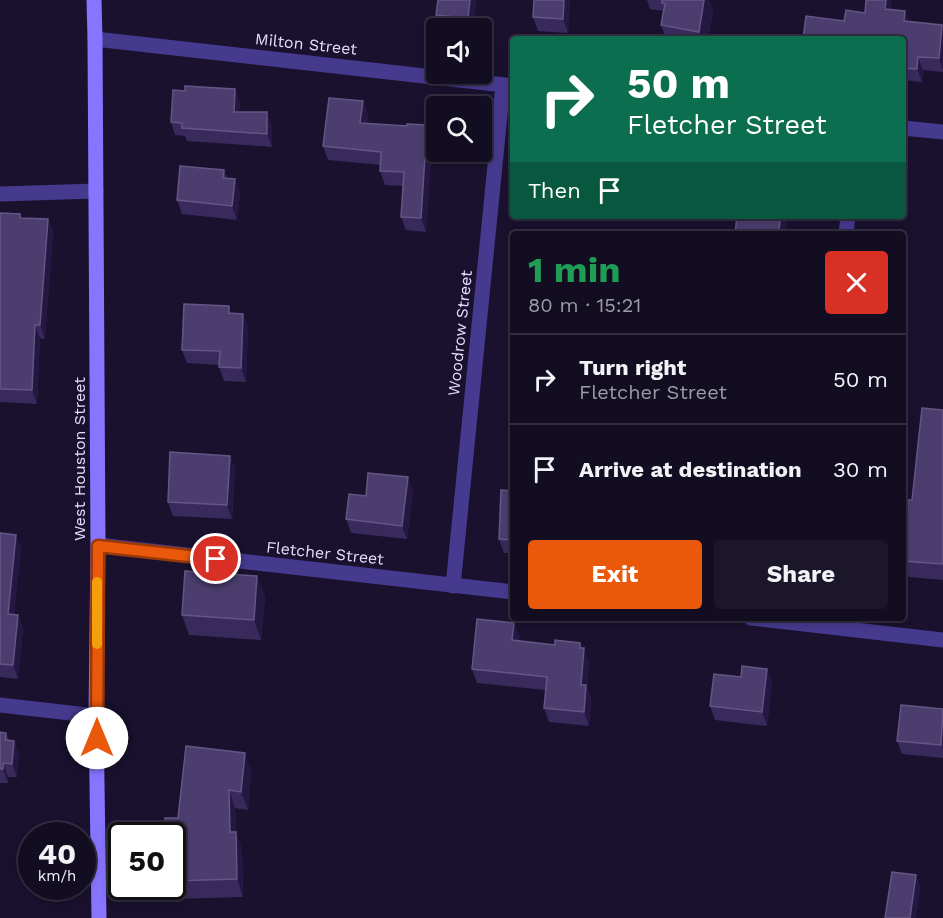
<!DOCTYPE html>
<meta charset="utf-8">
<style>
:root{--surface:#130d22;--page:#1c162a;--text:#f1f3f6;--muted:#9d9ca5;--line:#322d40;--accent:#ea580c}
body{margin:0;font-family:"Work Sans",sans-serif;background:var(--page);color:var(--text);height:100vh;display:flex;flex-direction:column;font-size:22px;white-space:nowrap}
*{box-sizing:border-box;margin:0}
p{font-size:20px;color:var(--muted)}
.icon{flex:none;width:33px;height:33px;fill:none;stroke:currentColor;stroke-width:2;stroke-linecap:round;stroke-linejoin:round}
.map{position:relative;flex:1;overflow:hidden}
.side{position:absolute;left:510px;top:231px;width:396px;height:390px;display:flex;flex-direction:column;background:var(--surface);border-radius:6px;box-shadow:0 3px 9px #0003,0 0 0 2px var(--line)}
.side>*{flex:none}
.top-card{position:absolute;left:510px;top:36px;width:396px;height:183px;border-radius:6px;box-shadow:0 3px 9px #0003,0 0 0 2px var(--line);background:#0b6e4f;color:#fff;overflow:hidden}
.fabs{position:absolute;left:426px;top:18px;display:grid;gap:12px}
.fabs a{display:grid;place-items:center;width:66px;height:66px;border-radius:6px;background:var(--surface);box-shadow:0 3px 9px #0003,0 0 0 2px var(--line);font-size:30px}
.speed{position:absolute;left:18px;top:822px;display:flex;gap:12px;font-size:30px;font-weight:700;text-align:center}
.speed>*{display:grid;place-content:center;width:78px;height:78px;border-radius:50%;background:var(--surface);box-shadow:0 3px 9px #0003,0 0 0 2px var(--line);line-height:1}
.speed small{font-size:15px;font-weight:400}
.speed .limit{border:3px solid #111;border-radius:9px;background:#fff;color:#111}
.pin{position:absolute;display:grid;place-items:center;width:51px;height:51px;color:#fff;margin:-26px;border:3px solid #fff;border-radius:50%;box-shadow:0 2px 6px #0007}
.me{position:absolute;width:66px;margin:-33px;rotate:0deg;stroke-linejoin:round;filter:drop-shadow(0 0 4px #0008)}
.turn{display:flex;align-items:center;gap:21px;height:126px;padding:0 18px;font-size:27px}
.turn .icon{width:78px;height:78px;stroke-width:2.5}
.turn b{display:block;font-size:42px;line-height:51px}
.then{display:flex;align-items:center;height:57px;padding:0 18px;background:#0003;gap:12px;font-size:22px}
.round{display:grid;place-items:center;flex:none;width:63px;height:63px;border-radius:6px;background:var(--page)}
.summary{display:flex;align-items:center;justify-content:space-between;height:102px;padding:0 18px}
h1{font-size:36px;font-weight:700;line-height:45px;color:#1e9e55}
.primary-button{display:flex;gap:12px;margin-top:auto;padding:12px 18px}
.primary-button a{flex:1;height:69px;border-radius:6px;background:var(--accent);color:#fff;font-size:24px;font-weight:700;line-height:69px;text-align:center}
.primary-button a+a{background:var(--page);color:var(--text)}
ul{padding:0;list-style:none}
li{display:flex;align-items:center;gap:18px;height:90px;padding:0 18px;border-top:2px solid var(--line)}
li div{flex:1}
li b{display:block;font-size:22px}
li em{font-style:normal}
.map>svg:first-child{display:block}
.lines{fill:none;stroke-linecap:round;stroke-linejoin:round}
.street{stroke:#463a8f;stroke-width:15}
.secondary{stroke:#8774ff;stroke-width:15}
.wall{fill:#392a5c}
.shaded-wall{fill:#241842}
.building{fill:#4b3d6e;stroke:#645684;stroke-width:1.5}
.route-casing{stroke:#983908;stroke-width:15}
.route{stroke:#ea580c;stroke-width:10}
.slow{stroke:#f59e0b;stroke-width:10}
.labels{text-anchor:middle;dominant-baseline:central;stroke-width:4.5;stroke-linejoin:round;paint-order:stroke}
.street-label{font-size:16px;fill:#e5ddff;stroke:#19112e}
</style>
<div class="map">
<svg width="943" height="918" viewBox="0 0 943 918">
<rect width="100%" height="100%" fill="#19112e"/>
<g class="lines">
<path class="street" d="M95 39 513 86
M903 128 943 132
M0 194 96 191
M846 234 848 216
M98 545 513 592
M453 586 503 85
M751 618 943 640
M0 705 96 716"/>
<path class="secondary" d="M94 0 95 39 98 545 96 716 99 918"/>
</g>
<path class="wall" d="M438 0H476L473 28H441L436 15Z
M570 0 568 33 538 31 533 17Z
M647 0H709L713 10 708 39H666L661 25 663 11 650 9Z
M891 9 905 11 909 22 942 25 943 72 923 70 922 82 903 80V39L844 21 865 13Z
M235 89 240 102 239 112 272 125V147L187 141 185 136 175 135 171 122 185 91Z
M363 101 368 115 367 124 432 139 426 232 406 230 401 217 403 186 385 185 380 171 381 165 328 160 323 146Z
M224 170 227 178 235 179 240 193 237 220 182 214 177 200Z
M0 213 20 214 22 218 48 219 53 232 45 339 40 338 37 404 0 402Z
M232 314H243L248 328 246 382 224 381 219 367V365L187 363 182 350Z
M943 410V580L909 577 903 561 912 500Z
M230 456 235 469 232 519 173 516 168 502Z
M413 491 407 539 351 533 346 519 366 496Z
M513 491V553H504L499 539Z
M0 533 16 535 21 548 14 615H18L23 629 18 679 0 677Z
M265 596 261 640 189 635 182 615Z
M514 623 519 637V641L555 645 580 643 589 662 587 686 591 699 589 726 549 722 544 708 546 690 477 683 472 669Z
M741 677 772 683 767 726 715 720 710 706Z
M943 709V758L902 754 897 741Z
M0 732 6 733 9 740 19 754 17 777H8V783H0Z
M251 771 248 810 235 808 236 833 242 850 243 897 173 899 169 886H172V836L178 818Z"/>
<path class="shaded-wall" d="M470 0H476L473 28H472L468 18Z
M564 0H570L568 33 563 19Z
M701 0H709L713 10 708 39H701L699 32Z
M886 0H892L890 22 885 9Z
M905 11 910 24 904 21Z
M942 25 943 27V70L939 58Z
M918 57 923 70 922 82 917 69Z
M235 89 240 102 238 125 234 112Z
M363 101 368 115 365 137 360 123Z
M267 112 272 125V147L267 134Z
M427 125 432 139 426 232 421 218Z
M235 179 240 193 237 220 232 206Z
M781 216H788L785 234H778Z
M48 219 53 232 45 339 40 325Z
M243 314 248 328 246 382 241 368Z
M35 325 40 338 37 404 32 390Z
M230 456 235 469 232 519 227 505Z
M408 477 413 491 407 539 402 526Z
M16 535 21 548 13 628 8 614Z
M257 576 265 596 261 640 254 620Z
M18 615 23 629 18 679 13 665Z
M514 623 519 637 517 654 512 640Z
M580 643 584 653V648L589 662 587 686 591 699 589 726 584 712 581 685Z
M767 669 772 683 767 726 762 712Z
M943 721V750L941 745Z
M14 741 19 754 17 777 12 764Z
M245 753 251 771 248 810 241 792Z
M3 763 8 777V783L3 769Z
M229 790 235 808 236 833 242 850 243 897 237 879 230 832Z
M916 875 921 888 916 918H910Z"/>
<path class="building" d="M438 0H470L468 18 436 15Z
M534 0H564L563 19 533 17Z
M662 0H704L699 32 661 25 665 4 662 3Z
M866 0H886L885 9 905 11 904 21 942 25 939 58 918 57 917 69 903 68V39H803L806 16 844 21 846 10 865 13Z
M185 86 235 89 234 112H267V134L182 128V123L171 122 173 90 185 91Z
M329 98 363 101 360 123 407 126V124L427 125 421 218 401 217 404 172 380 171 381 152 323 146Z
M180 166 224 170 223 178 235 179 232 206 177 200Z
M0 213 20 214V218L48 219 40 325H35L32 390 0 389Z
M737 216H781L778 234H735Z
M184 304 229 306V313L243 314 241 368 219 367 220 351 182 350Z
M922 408 943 410V564L903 561 908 500H912Z
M170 452 230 456 227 505 168 502Z
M368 473 408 477 402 526 346 519 349 494 366 496Z
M501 490 513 491V540L499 539Z
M0 533 16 535 8 614 18 615 13 665 0 664Z
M185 571 257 576 254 620 182 615Z
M477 619 514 623 512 640 555 645V640L580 643V648H584L581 685H586L584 712 544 708 547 677 472 669Z
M742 666 767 669 762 712 710 706 714 674 741 677Z
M901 705 943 709 941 745 897 741Z
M0 732 6 733 5 740 14 741 12 764 3 763V769H0Z
M186 746 245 753 241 792 229 790 230 832H236L237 879 172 881V836H166L165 818H178Z
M892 872 916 875 910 918H885Z"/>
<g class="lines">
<g class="route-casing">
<path id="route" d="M97 738 98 546 216 559"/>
</g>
<use href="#route" class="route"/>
<path class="slow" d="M97 644V582"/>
</g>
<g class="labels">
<g class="street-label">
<text transform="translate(306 44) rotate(6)">Milton Street</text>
<text transform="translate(460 333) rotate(-84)">Woodrow Street</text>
<text transform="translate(79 459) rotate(-90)">West Houston Street</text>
<text transform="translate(325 553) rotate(6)">Fletcher Street</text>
</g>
</g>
</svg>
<div class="fabs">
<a><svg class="icon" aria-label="sound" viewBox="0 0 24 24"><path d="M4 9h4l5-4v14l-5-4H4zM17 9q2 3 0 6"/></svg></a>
<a><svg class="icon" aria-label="search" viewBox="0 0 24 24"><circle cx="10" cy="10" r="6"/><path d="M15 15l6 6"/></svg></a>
</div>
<div class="speed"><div>40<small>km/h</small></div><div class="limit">50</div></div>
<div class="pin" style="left:216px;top:559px;background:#d93025"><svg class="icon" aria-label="arrive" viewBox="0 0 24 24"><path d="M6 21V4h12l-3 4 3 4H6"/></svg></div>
<svg class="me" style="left:97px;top:738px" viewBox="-20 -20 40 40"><circle r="19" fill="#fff"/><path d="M0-13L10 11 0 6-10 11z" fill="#ea580c"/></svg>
<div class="top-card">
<div class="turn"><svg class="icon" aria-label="right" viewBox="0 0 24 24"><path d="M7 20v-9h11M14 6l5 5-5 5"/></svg><div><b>50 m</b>Fletcher Street</div></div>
<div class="then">Then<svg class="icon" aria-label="arrive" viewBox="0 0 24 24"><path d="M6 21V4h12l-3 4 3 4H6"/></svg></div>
</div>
<section class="side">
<div class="summary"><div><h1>1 min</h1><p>80 m · 15:21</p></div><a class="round" style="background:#d93025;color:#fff"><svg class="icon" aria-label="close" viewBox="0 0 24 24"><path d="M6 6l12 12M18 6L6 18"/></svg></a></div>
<ul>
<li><svg class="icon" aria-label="right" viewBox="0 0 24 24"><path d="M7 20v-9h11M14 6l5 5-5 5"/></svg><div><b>Turn right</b><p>Fletcher Street</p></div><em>50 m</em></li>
<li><svg class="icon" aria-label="arrive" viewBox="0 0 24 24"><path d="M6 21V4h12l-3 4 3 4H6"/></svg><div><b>Arrive at destination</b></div><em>30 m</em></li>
</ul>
<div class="primary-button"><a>Exit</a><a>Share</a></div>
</section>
</div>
